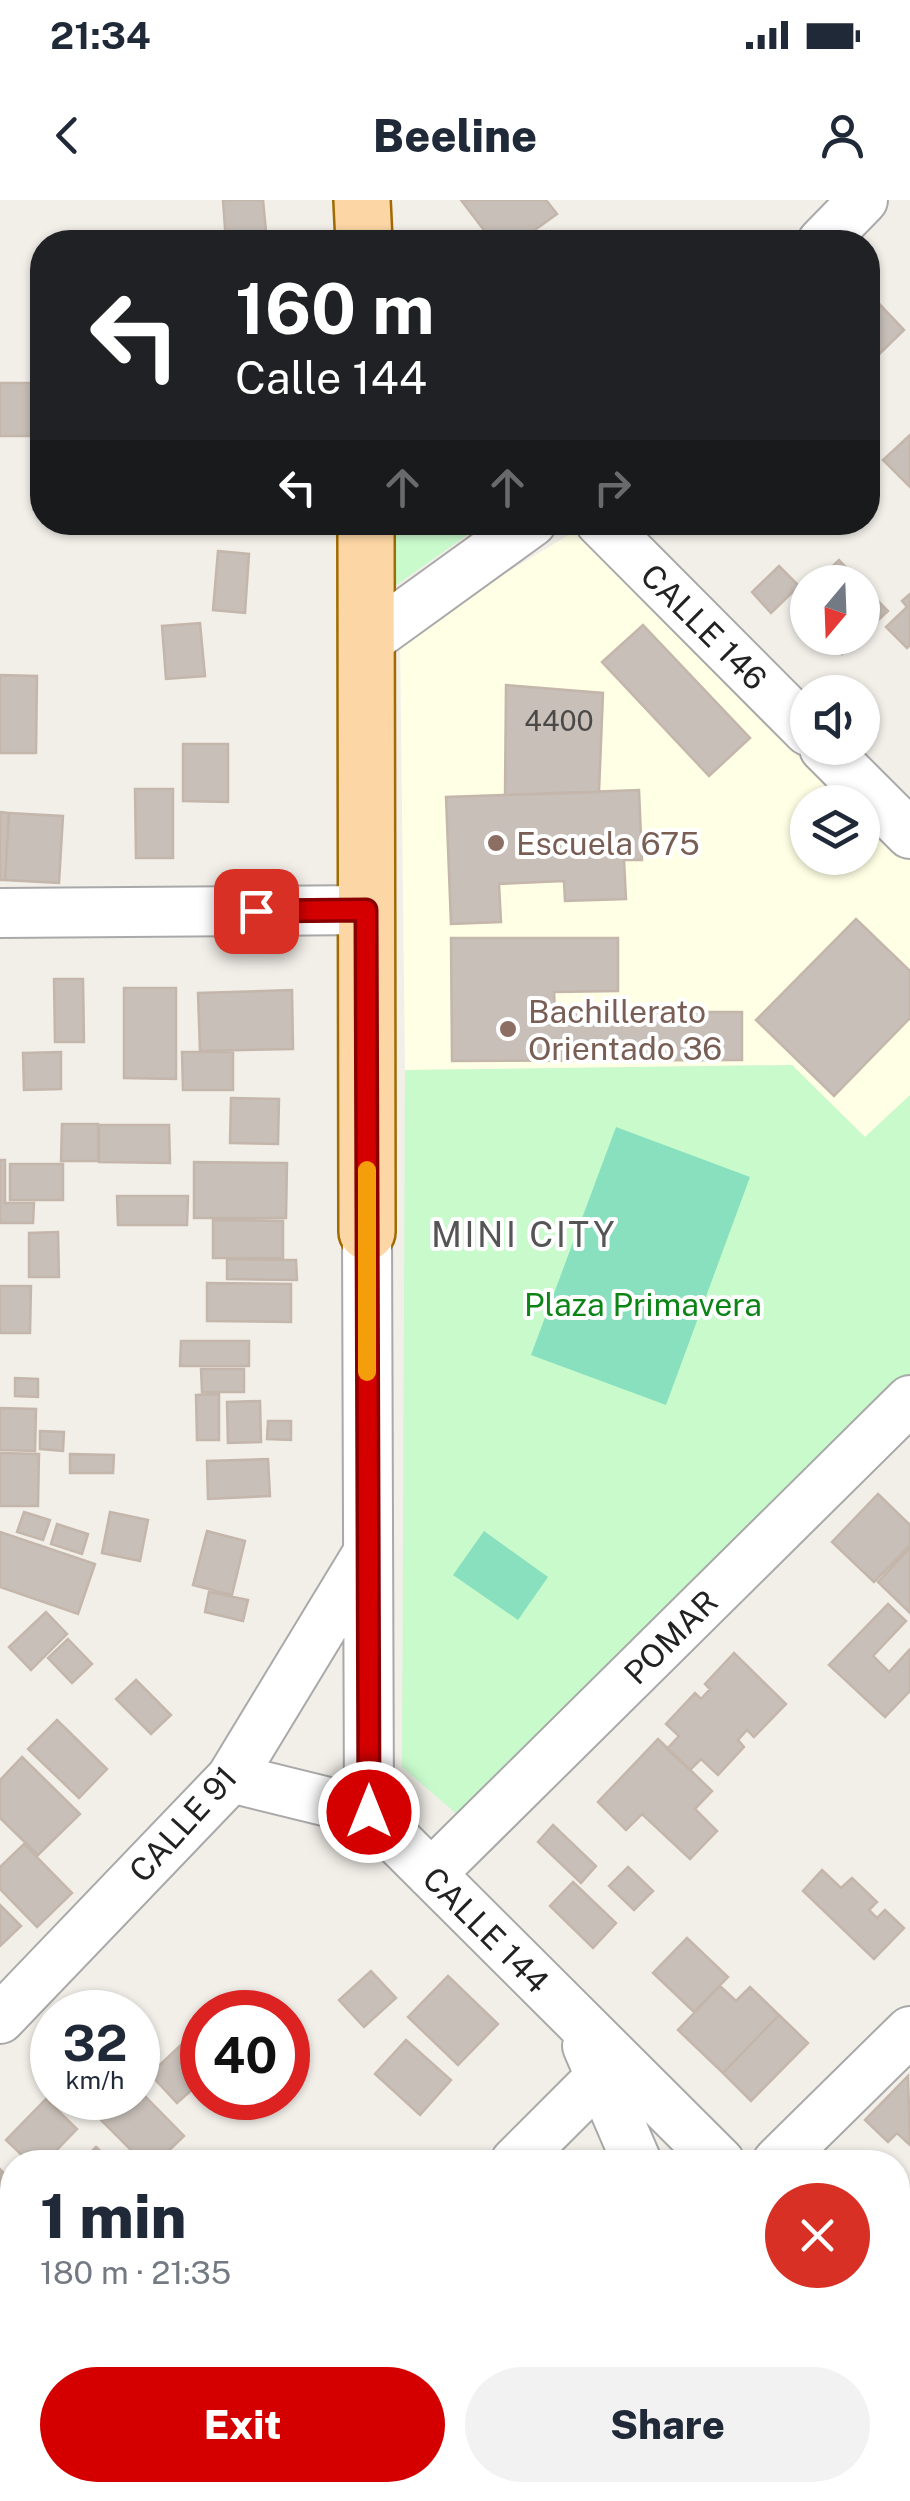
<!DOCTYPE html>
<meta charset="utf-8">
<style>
:root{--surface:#fff;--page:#f2f2f3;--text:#1f2937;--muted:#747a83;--accent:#d40000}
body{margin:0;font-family:"Public Sans",sans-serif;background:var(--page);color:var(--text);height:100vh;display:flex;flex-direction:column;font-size:38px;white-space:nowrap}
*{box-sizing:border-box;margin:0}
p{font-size:32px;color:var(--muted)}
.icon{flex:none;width:55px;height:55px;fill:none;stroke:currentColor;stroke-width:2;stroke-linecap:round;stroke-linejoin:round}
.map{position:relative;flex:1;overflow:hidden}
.panel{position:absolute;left:0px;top:1950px;width:910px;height:352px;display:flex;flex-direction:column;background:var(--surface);border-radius:40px 40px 0 0;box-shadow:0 2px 8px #0004}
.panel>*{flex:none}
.top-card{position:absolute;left:30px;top:30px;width:850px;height:305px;border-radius:40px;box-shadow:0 2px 8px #0004;background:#202124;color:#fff;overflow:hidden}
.needle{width:65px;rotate:199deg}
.controls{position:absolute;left:790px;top:365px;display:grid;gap:20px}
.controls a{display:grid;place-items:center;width:90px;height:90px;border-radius:50%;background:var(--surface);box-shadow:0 2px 8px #0004;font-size:50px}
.speed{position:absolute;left:30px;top:1790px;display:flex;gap:20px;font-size:50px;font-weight:700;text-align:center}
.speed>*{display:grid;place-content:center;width:130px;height:130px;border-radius:50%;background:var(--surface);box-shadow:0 2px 8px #0004;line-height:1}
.speed small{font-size:25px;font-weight:400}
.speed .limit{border:15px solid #d22;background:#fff;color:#111}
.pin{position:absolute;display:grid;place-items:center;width:85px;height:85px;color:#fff;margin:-42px;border-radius:20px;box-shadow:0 5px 15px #0006}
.me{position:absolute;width:110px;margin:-55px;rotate:0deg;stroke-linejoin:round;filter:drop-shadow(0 0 8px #0008)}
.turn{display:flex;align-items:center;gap:35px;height:210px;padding:0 40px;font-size:45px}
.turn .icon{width:130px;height:130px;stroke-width:2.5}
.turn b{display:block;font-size:70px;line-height:85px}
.lanes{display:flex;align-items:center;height:95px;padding:0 40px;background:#0003;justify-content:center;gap:50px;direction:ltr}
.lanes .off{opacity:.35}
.round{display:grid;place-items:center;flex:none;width:105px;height:105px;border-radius:52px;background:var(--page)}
.overview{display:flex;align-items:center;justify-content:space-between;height:170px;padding:0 40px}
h1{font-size:60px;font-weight:800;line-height:75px}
.action{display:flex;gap:20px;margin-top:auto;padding:20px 40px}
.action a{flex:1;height:115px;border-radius:60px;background:var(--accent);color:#fff;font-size:40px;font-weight:800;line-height:115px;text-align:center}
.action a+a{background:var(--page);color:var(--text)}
.status{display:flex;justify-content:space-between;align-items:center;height:70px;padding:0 50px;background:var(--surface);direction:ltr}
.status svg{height:28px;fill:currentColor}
header{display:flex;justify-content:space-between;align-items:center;height:130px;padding:0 40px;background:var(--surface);font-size:45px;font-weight:800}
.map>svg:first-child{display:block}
.education{fill:#ffffe5}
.park{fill:#c8facc}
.pitch{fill:#88e0be}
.building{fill:#c7bfb8;stroke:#c4b6ab;stroke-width:2.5}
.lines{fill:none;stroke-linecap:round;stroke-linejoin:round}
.minor-casing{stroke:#a9a9a9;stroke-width:52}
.major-casing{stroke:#a06b00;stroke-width:60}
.minor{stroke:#fff;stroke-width:48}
.major{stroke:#fcd6a4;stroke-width:55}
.route-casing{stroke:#8a0000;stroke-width:25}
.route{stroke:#d40000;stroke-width:18}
.slow{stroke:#f59e0b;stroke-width:18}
.education-dot{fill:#8d6e63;stroke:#fff;stroke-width:4}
.labels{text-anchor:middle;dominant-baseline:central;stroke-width:8;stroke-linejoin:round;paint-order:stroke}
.number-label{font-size:28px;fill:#4b4948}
.street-label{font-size:32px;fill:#222;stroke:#fff}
.education-label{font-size:32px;fill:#785e54;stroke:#fff;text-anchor:start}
.park-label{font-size:32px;fill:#0c8416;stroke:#fff}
.neighbourhood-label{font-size:35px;letter-spacing:2.5px;fill:#555;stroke:#fff}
</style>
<div class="status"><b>21:34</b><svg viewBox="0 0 49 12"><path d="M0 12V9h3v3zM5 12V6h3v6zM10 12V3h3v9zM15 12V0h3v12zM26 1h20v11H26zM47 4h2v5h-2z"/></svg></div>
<header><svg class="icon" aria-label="back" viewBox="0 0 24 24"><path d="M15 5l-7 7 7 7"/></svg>Beeline<svg class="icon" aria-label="person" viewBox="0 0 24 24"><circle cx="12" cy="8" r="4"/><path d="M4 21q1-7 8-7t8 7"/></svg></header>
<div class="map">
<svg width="910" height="2301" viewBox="0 0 910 2301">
<rect width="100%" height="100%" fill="#f2efe9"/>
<path class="education" d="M582 327 855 602H808V658H862L863 610 910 658V895L865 937 792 865 405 870 400 437Z"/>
<path class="park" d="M372 323H484L371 403Z
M792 865 865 937 910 895V1175L460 1617 402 1567 405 870Z"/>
<path class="pitch" d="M616 927 750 977 666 1205 531 1155Z
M484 1331 548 1377 518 1420 453 1375Z"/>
<path class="building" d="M223 0H263L267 42H226Z
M461 0H546L557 14 518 42H493Z
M871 95 904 130 868 165V98Z
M0 183H42V236H0Z
M910 235V287L883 260Z
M218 351 249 354 245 413 213 410Z
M839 360 860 382H816Z
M779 366 799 386 771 413 752 392Z
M862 385 888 411 862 435Z
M808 391V418L794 404Z
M910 394V445L907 448 886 427 907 407 902 401Z
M200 423 205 476 166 479 162 426Z
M643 425 750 538 709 576 602 462Z
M826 438H860L842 454Z
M0 475 37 476 36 553H0Z
M506 485 603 493 599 592 505 595Z
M183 544H228V602L183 601Z
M135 589H173V658H136Z
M639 590 642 660H624L626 699 565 701 564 681 499 684 501 722 451 724 446 597Z
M0 612 9 613 5 680H0Z
M9 613 63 616 59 683 5 680Z
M856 719 910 771V818L834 896 756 820Z
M451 738H618V791L554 792 555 812H742V860L452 861Z
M54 779H83L84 842H55Z
M124 788H176V879L124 878Z
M292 790 293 849 200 851 198 793Z
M61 852V889L24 890 23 853Z
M182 852H233V890H183Z
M231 898 279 899 278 944 230 943Z
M62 924H98V961H61Z
M99 925H169L170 963 99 962Z
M0 960H5V1003H34L33 1023H0Z
M194 962 287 963 286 1018H194Z
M10 964H63V1000H10Z
M117 996H188L187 1025H118Z
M213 1020 283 1021V1058H213Z
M58 1032 59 1077H29V1033Z
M227 1059 296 1060 297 1080 227 1079Z
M207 1083 291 1084V1122L207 1121Z
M0 1086H31L30 1133H0Z
M181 1141H249V1166H180Z
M201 1169H244V1192H202Z
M15 1178 38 1179V1197L15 1196Z
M219 1194V1240H197L196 1195Z
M260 1201 261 1242 228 1243 227 1202Z
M0 1208 36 1209 35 1251 0 1250Z
M268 1221H291V1240L267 1239Z
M40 1231 64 1232 63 1251 40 1249Z
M0 1253 39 1254 38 1306H0Z
M70 1254 114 1255 113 1273H70Z
M268 1259 270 1296 208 1299 207 1261Z
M878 1294 910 1325V1345L874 1382 832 1342Z
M24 1312 50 1320 43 1340 17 1332Z
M110 1312 148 1320 140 1361 102 1353Z
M57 1324 88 1334 82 1354 51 1344Z
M207 1331 245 1341 232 1395 193 1385Z
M0 1332 95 1364 78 1414 0 1387Z
M910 1348V1413L878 1382Z
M209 1392 248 1400 243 1421 205 1412Z
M888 1404 906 1421 873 1456 889 1472 910 1449V1491L885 1517 829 1465Z
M46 1412 67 1434 31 1470 9 1447Z
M68 1439 92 1464 72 1483 48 1458Z
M734 1453 786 1504 754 1537 747 1530 738 1540 744 1547 718 1575 701 1559 690 1570 667 1549 679 1536 666 1524 695 1493 701 1499 710 1489 705 1484Z
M136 1480 171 1515 151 1534 116 1499Z
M57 1520 107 1569 79 1598 28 1549Z
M658 1539 712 1591 695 1609 717 1631 690 1659 642 1614 626 1630 598 1602Z
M22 1557 80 1614 38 1655 0 1618V1580Z
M553 1625 596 1666 581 1683 538 1642Z
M24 1644 72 1693 37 1727 0 1689V1667Z
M628 1667 653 1691 634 1710 609 1686Z
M822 1670 841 1688 852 1678 877 1702 869 1710 877 1718 885 1710 904 1728 874 1759 803 1691Z
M573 1682 616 1723 593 1748 550 1706Z
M0 1705 21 1726 0 1746Z
M687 1738 728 1777 694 1812 653 1773Z
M371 1771 396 1798 364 1827 339 1800Z
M448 1776 498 1824 458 1865 408 1817Z
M720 1786 736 1801 750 1787 779 1815 723 1873 678 1830Z
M779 1815 808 1843 751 1901 723 1873Z
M406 1840 451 1880 420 1915 375 1874Z
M184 1842 194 1854 202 1846V1881L177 1903 150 1874Z
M908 1876 910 1945 897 1933 888 1942 865 1920Z
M138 1889 184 1936 157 1962H143L79 1898H138Z
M46 1899 77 1929 45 1962H29L6 1940Z
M96 1947 112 1962H81Z
M0 1969 12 1982V2027L0 2040Z
M898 2028 910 2040V2079L898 2091Z
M910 2142V2175L898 2163V2155Z
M12 2285V2290H18L28 2301H0V2296Z
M339 2290H352L363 2301H318L323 2295 329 2301Z
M549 2290H618L629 2301H560Z
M849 2290H891L880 2301H860Z"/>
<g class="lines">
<g class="minor-casing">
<path id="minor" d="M822 42 863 0
M600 322 808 531
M366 442 532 322
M824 548 910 634
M0 713 366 710
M367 1032 369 1612
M231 1578 369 1612 720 1962
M431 1674 910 1200
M0 1819 231 1578 367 1354
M587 1846 637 1962
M515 1962 600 1877
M777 1962 910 1831
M0 2149 12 2162
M763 2290 774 2301
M173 2301 184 2290"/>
</g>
<g class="major-casing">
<path id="major" d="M362 0 364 42
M366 322 367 1032"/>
</g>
<use href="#minor" class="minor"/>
<use href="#major" class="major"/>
</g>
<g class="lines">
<g class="route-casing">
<path id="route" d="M256 711 366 710 369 1612"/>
</g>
<use href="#route" class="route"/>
<path class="slow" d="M367 970V1172"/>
</g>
<g class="education-dot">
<circle cx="496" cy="643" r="10"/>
<circle cx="508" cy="829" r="10"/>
</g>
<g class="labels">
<g class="number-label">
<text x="559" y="520">4400</text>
</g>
<g class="street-label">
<text transform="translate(704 427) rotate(45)">CALLE 146</text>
<text transform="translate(671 1437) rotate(-45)">POMAR</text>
<text transform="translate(183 1624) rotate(-48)">CALLE 91</text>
<text transform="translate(486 1730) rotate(45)">CALLE 144</text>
</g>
<g class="education-label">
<text x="516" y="643">Escuela 675</text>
<text x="528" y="811">Bachillerato<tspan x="528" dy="37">Orientado 36</tspan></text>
</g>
<g class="park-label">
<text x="643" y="1104">Plaza Primavera</text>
</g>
<g class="neighbourhood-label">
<text x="524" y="1034">MINI CITY</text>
</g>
</g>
</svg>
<div class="controls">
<a><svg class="needle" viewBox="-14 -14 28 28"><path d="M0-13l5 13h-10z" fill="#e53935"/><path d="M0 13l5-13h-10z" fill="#747a83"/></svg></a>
<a><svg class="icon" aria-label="sound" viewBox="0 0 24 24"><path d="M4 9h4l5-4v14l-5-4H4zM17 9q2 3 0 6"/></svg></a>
<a><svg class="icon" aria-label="layers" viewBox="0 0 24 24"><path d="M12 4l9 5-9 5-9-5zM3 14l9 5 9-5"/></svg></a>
</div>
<div class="speed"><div>32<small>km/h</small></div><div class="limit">40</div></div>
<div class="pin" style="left:256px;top:711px;background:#d93025"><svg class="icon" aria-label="arrive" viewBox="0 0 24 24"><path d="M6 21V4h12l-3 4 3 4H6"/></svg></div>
<svg class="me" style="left:369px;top:1612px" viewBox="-20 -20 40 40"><circle r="17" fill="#d40000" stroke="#fff" stroke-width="3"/><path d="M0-11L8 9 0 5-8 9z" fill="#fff"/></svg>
<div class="top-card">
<div class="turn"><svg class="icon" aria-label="left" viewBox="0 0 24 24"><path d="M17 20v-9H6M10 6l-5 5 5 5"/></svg><div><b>160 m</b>Calle 144</div></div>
<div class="lanes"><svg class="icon" aria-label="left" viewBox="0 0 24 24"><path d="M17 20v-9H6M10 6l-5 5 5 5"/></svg><svg class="icon off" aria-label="ahead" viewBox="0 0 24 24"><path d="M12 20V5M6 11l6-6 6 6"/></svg><svg class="icon off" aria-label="ahead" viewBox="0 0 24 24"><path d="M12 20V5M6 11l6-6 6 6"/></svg><svg class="icon off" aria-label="right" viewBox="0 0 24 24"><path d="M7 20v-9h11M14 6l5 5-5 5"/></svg></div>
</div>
<section class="panel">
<div class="overview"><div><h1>1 min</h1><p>180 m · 21:35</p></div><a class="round" style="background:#d93025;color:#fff"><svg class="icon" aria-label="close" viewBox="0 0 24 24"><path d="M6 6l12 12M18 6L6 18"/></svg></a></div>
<div class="action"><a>Exit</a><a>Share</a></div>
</section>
</div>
